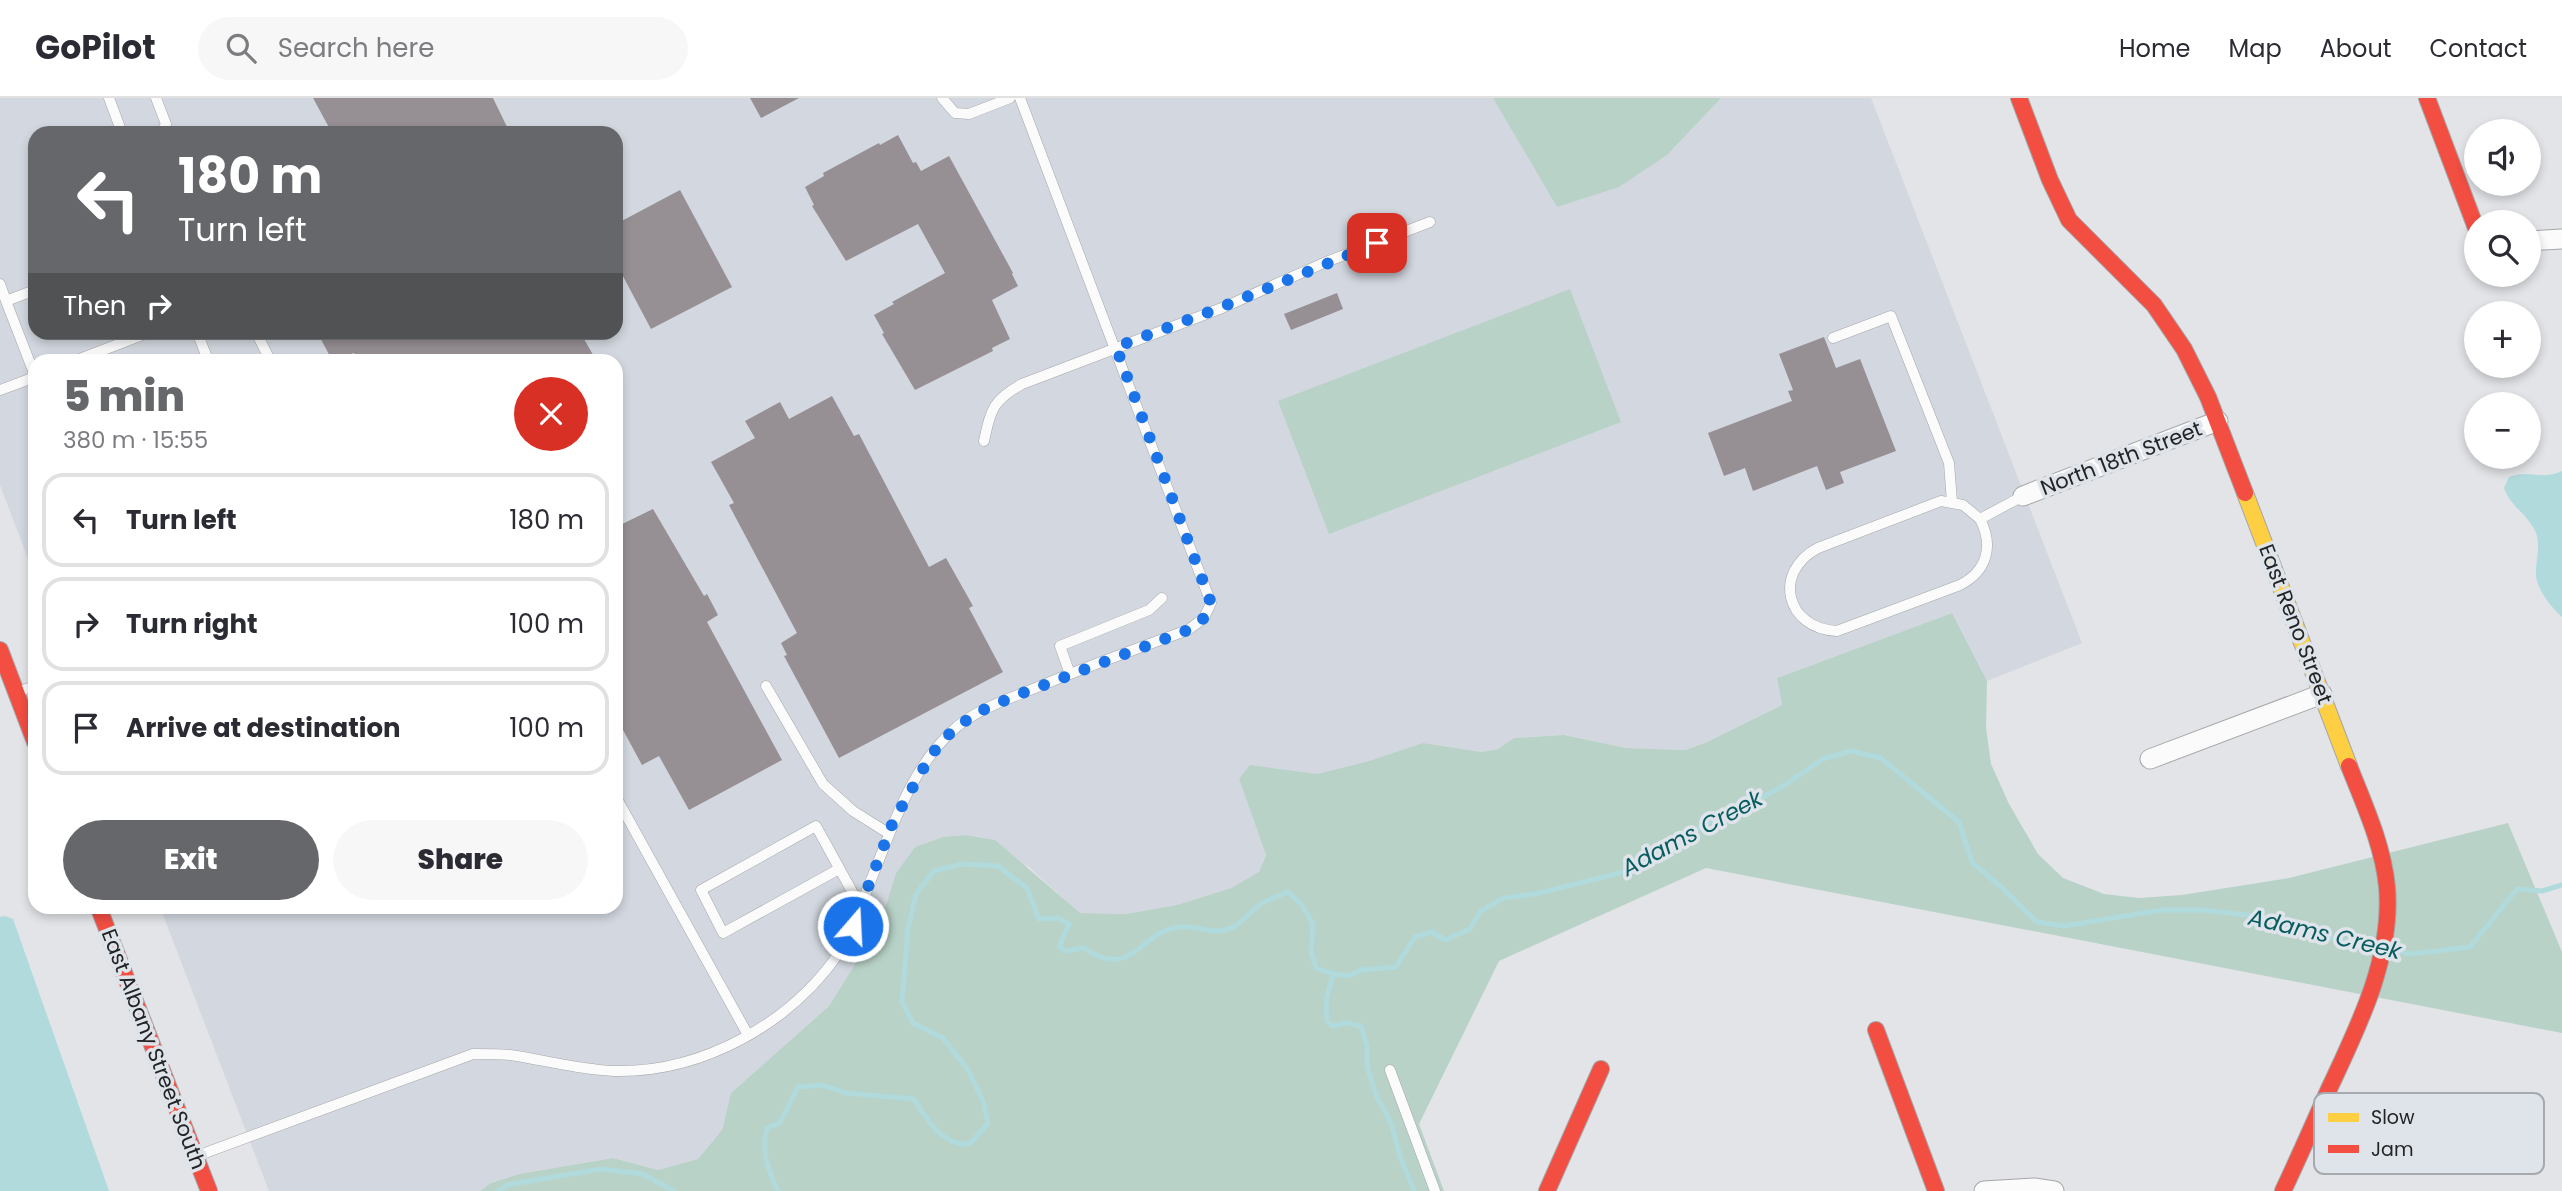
<!DOCTYPE html>
<meta charset="utf-8">
<style>
:root{--surface:#fff;--page:#f7f7f7;--text:#2b2b33;--muted:#7c7c81;--line:#e1e1e2;--accent:#65676a}
body{margin:0;font-family:Poppins,sans-serif;background:var(--page);color:var(--text);height:100vh;display:flex;flex-direction:column;font-size:26px;white-space:nowrap}
*{box-sizing:border-box;margin:0}
p{font-size:23px;color:var(--muted)}
.icon{flex:none;width:38px;height:38px;fill:none;stroke:currentColor;stroke-width:2;stroke-linecap:round;stroke-linejoin:round}
.map{position:relative;flex:1;overflow:hidden}
.details{position:absolute;left:28px;top:256px;width:595px;height:560px;display:flex;flex-direction:column;background:var(--surface);border-radius:21px;box-shadow:0 4px 10px #0003}
.details>*{flex:none}
.hud{position:absolute;left:28px;top:28px;width:595px;height:214px;border-radius:21px;box-shadow:0 4px 10px #0003;background:#65676a;color:#fff;overflow:hidden}
.buttons{position:absolute;left:2464px;top:21px;display:grid;gap:14px}
.buttons a{display:grid;place-items:center;width:77px;height:77px;border-radius:50%;background:var(--surface);box-shadow:0 4px 10px #0003;font-size:35px}
.pin{position:absolute;display:grid;place-items:center;width:60px;height:60px;color:#fff;margin:-30px;border-radius:14px;box-shadow:0 4px 10px #0006}
.me{position:absolute;width:77px;margin:-38px;rotate:19deg;stroke-linejoin:round;filter:drop-shadow(0 0 5px #0008)}
.turn{display:flex;align-items:center;gap:24px;height:147px;padding:0 35px;font-size:32px}
.turn .icon{width:91px;height:91px;stroke-width:2.5}
.turn b{display:block;font-size:49px;line-height:60px}
.then{display:flex;align-items:center;height:66px;padding:0 35px;background:#0003;gap:14px;font-size:26px}
.round{display:grid;place-items:center;flex:none;width:74px;height:74px;border-radius:37px;background:var(--page)}
.headline{display:flex;align-items:center;justify-content:space-between;height:119px;padding:0 35px}
h1{font-size:42px;font-weight:800;line-height:52px;color:var(--accent)}
.action{display:flex;gap:14px;margin-top:auto;padding:14px 35px}
.action a{flex:1;height:80px;border-radius:42px;background:var(--accent);color:#fff;font-size:28px;font-weight:800;line-height:80px;text-align:center}
.action a+a{background:var(--page);color:var(--text)}
ul{padding:0;list-style:none}
li{display:flex;align-items:center;gap:21px;height:94px;margin:0 14px 10px;padding:0 21px;border:4px solid var(--line);border-radius:21px}
li div{flex:1}
li b{display:block;font-size:26px}
li em{font-style:normal}
header{display:flex;align-items:center;gap:42px;box-sizing:border-box;height:98px;padding:0 35px;background:var(--surface);border-bottom:2px solid var(--line)}
header strong{font-size:33px}
nav{display:flex;gap:38px;margin-inline-start:auto;font-size:24px}
.search{width:490px;height:63px;background:var(--page);display:flex;align-items:center;gap:18px;box-sizing:border-box;padding:0 24px;border-radius:38px;color:var(--muted);font-size:26px}
.map>svg:first-child{display:block}
.built{fill:#d3d8e0;fill-rule:evenodd}
.green{fill:#b8d2c7}
.water{fill:#b1dadd}
.lines{fill:none;stroke-linecap:round;stroke-linejoin:round}
.stream{stroke:#b1dadd;stroke-width:5}
.building{fill:#968f94}
.lane-casing{stroke:#a5a6a9;stroke-width:11}
.street-casing{stroke:#a5a6a9;stroke-width:21}
.slow-casing{stroke:#a5a6a9;stroke-width:18}
.jam-casing{stroke:#a5a6a9;stroke-width:18}
.lane{stroke:#fbfbfb;stroke-width:10}
.street{stroke:#fbfbfb;stroke-width:19}
.slow{stroke:#ffcf43;stroke-width:16}
.jam{stroke:#f24e42;stroke-width:16}
.route{stroke:#1a73e8;stroke-width:12;stroke-dasharray:0 21.6}
.labels{text-anchor:middle;dominant-baseline:central;stroke-width:7;stroke-linejoin:round;paint-order:stroke}
.street-label{font-size:21px;fill:#222426;stroke:#dfe4ea}
.water-label{font-size:23px;font-style:italic;fill:#065c5f;stroke:#dfe4ea}
.key{fill:#dfe4ea;stroke:#a6aaaf;stroke-width:2}
.key-label{font-size:19px;fill:#222426}
</style>
<header>
<strong>GoPilot</strong>
<div class="search"><svg class="icon" aria-label="search" viewBox="0 0 24 24"><circle cx="10" cy="10" r="6"/><path d="M15 15l6 6"/></svg>Search here</div>
<nav><a>Home</a><a>Map</a><a>About</a><a>Contact</a></nav>
</header>
<div class="map">
<svg width="2562" height="1093" viewBox="0 0 2562 1093">
<rect width="100%" height="100%" fill="#e2e4e7"/>
<path class="built" d="M0 0H1871L2082 545 1987 583 1952 515 1777 580 1782 607 1705 645 1685 652 1626 650 1564 637 1514 640 1498 651 1482 654 1423 645 1369 663 1317 676 1239 681 1266 757 1259 774 1231 790 1177 807 1126 816 1079 815 1029 769 964 737 943 739 915 749 896 775 886 807 865 850 829 908 731 995 722 1032 698 1061 658 1072 613 1060 519 1076 491 1085 480 1093H269L160 809 616 808V262H35V479L0 387ZM35 35H616V234H35Z"/>
<path class="green" d="M1493 0H1721L1667 57 1619 89 1557 109Z
M1570 191 1621 324 1329 436 1278 303Z
M1952 515 1987 583 1986 630 1991 666 2009 706 2038 756 2063 780 2104 796 2139 800 2182 797 2289 780 2508 725 2562 854V935L1706 770 1499 863 1419 1026 1444 1093H480L491 1085 519 1076 613 1060 658 1072 698 1061 722 1032 731 995 829 908 865 850 886 807 896 775 915 749 943 739 964 737 995 742 1080 815 1126 816 1177 807 1231 790 1259 774 1266 757 1239 681 1250 667 1317 676 1369 663 1423 645 1482 654 1498 651 1514 640 1564 637 1626 650 1685 652 1705 645 1782 607 1777 580Z"/>
<path class="water" d="M2562 373V519C2551 509 2538 493 2536 478 2535 461 2543 444 2533 429 2524 414 2510 407 2504 390L2509 379C2531 371 2541 383 2562 373Z
M5 818 13 821 109 1093H0V819Z"/>
<g class="lines">
<path class="stream" d="M2392 852 2411 856 2470 849 2517 791 2542 793 2562 787
M1333 876 1326 903 1327 922 1332 928 1346 925 1361 928 1367 948V968L1376 997 1391 1025 1400 1058 1414 1093
M498 1093 507 1087 601 1071 643 1076 674 1093
M778 1093C768 1072 761 1054 767 1030L780 1025 798 989 822 987 846 995 914 1001C928 1023 942 1048 970 1046L988 1025 983 1003 968 972 943 940 913 925 902 904 908 831 916 796 934 773 963 766 998 768 1027 790 1039 821 1058 820 1069 826 1059 849 1065 853 1084 850C1133 884 1140 832 1180 829 1200 827 1212 839 1233 829 1243 824 1250 814 1258 808 1267 802 1278 798 1288 794L1302 807 1313 826 1311 853 1316 870 1333 876 1349 878 1361 872 1396 869 1415 839 1432 834 1445 842 1470 831 1481 813 1503 800 1535 796 1624 774 1711 723 1744 710 1786 686 1823 661 1851 653 1881 660 1959 724 1972 764 2000 788 2037 824 2064 828 2162 812H2203L2272 820 2333 840 2375 849"/>
</g>
<path class="building" d="M313 0H493L510 35H332Z
M750 0H799L761 20Z
M898 37 913 65 916 64 921 73 949 58 1013 175 1012 176 1018 188 992 202 1010 241 992 250 993 253 915 292 882 236 884 235 874 217 894 206 892 204 945 175 918 126 846 163 812 108 814 107 805 89 824 78 823 75 879 45 880 47Z
M680 92 732 189 651 231 616 165V126Z
M1337 195 1343 211 1291 232 1284 216Z
M317 234H580L596 262H365L362 256 356 258 354 255 332 262Z
M1824 239 1836 270 1860 261 1896 353 1840 374 1844 385 1826 392 1817 368 1753 393 1745 370 1724 378 1708 335 1792 303 1788 293 1793 292 1779 256Z
M832 298 854 338 859 336 929 469 946 460 973 508 969 510 1003 574 839 660 784 558 787 557 781 545 797 535 729 407 734 405 711 364 755 340 745 323 780 304 789 321Z
M653 411 704 498 707 496 718 517 707 524 782 662 689 712 659 658 642 667 616 619V429Z"/>
<g class="lines">
<g class="lane-casing">
<path id="lane" d="M109 0 122 35
M156 0 166 26 161 35
M942 0 955 15 969 16 1010 0
M0 186 6 203
M35 192 6 203 35 278
M197 234 208 262
M256 234 270 262
M1833 240 1891 218 1949 365 1952 404
M77 262 150 234
M0 292 35 279
M984 343C991 311 993 302 1022 286L1222 210 1326 164 1430 124
M1980 421 1963 407 1941 403 1818 450C1772 474 1786 531 1837 533L1960 487C1987 473 1994 448 1980 421L2023 398
M1070 576 1060 548 1149 512 1162 500
M766 588 823 686 853 713 888 735
M17 594 35 588
M616 699 748 937
M839 771 723 835 701 792 816 728 860 808
M1390 972 1435 1093
M197 1058 473 956C485 956 498 956 510 957 545 962 579 972 614 973 702 975 790 926 839 855 854 833 861 806 871 782 892 731 909 674 951 634 975 611 1009 601 1040 588 1089 568 1138 550 1188 532L1204 520 1211 505 1020 0"/>
</g>
<g class="street-casing">
<path id="street" d="M2529 143 2562 141
M2023 398 2218 323
M2150 661 2322 596
M1984 1093 2034 1090 2054 1093"/>
</g>
<g class="slow-casing">
<path id="slow" d="M2245 395 2349 668"/>
</g>
<g class="jam-casing">
<path id="jam" d="M2019 0 2050 82 2069 122 2154 207 2184 251 2208 299 2245 395
M2427 0 2476 130
M0 552 35 644
M98 808 209 1093
M1876 932 1936 1093
M1547 1093 1601 971
M2283 1093C2299 1059 2314 1025 2329 991 2358 929 2393 860 2387 789 2383 747 2364 706 2349 668"/>
</g>
<use href="#lane" class="lane"/>
<use href="#street" class="street"/>
<use href="#slow" class="slow"/>
<use href="#jam" class="jam"/>
</g>
<g class="lines">
<path class="route" d="M853 828 893 724 931 657 951 634 976 615 1015 598 1188 532 1204 520 1211 505 1116 249 1222 209 1377 145"/>
</g>
<g class="labels">
<g class="street-label">
<text transform="translate(2121 360) rotate(-21)">North 18th Street</text>
<text transform="translate(2296 526) rotate(69)">East Reno Street</text>
<text transform="translate(154 951) rotate(69)">East Albany Street South</text>
</g>
<g class="water-label">
<text transform="translate(1692 735) rotate(-28)">Adams Creek</text>
<text transform="translate(2325 836) rotate(13)">Adams Creek</text>
</g>
</g>
<rect x="2314" y="995" width="230" height="81" rx="10" class="key"/>
<rect x="2328" y="1015" width="31" height="9" fill="#ffcf43"/>
<rect x="2328" y="1047" width="31" height="8" fill="#f24e42"/>
<g class="key-label">
<text x="2371" y="1026">Slow</text>
<text x="2371" y="1058">Jam</text>
</g>
</svg>
<div class="buttons">
<a><svg class="icon" aria-label="sound" viewBox="0 0 24 24"><path d="M4 9h4l5-4v14l-5-4H4zM17 9q2 3 0 6"/></svg></a>
<a><svg class="icon" aria-label="search" viewBox="0 0 24 24"><circle cx="10" cy="10" r="6"/><path d="M15 15l6 6"/></svg></a>
<a>+</a>
<a>−</a>
</div>
<div class="pin" style="left:1377px;top:145px;background:#d93025"><svg class="icon" aria-label="arrive" viewBox="0 0 24 24"><path d="M6 21V4h12l-3 4 3 4H6"/></svg></div>
<svg class="me" style="left:853px;top:828px" viewBox="-20 -20 40 40"><circle r="17" fill="#1a73e8" stroke="#fff" stroke-width="3"/><path d="M0-11L8 9 0 5-8 9z" fill="#fff"/></svg>
<div class="hud">
<div class="turn"><svg class="icon" aria-label="left" viewBox="0 0 24 24"><path d="M17 20v-9H6M10 6l-5 5 5 5"/></svg><div><b>180 m</b>Turn left</div></div>
<div class="then">Then<svg class="icon" aria-label="right" viewBox="0 0 24 24"><path d="M7 20v-9h11M14 6l5 5-5 5"/></svg></div>
</div>
<section class="details">
<div class="headline"><div><h1>5 min</h1><p>380 m · 15:55</p></div><a class="round" style="background:#d93025;color:#fff"><svg class="icon" aria-label="close" viewBox="0 0 24 24"><path d="M6 6l12 12M18 6L6 18"/></svg></a></div>
<ul>
<li><svg class="icon" aria-label="left" viewBox="0 0 24 24"><path d="M17 20v-9H6M10 6l-5 5 5 5"/></svg><div><b>Turn left</b></div><em>180 m</em></li>
<li><svg class="icon" aria-label="right" viewBox="0 0 24 24"><path d="M7 20v-9h11M14 6l5 5-5 5"/></svg><div><b>Turn right</b></div><em>100 m</em></li>
<li><svg class="icon" aria-label="arrive" viewBox="0 0 24 24"><path d="M6 21V4h12l-3 4 3 4H6"/></svg><div><b>Arrive at destination</b></div><em>100 m</em></li>
</ul>
<div class="action"><a>Exit</a><a>Share</a></div>
</section>
</div>
